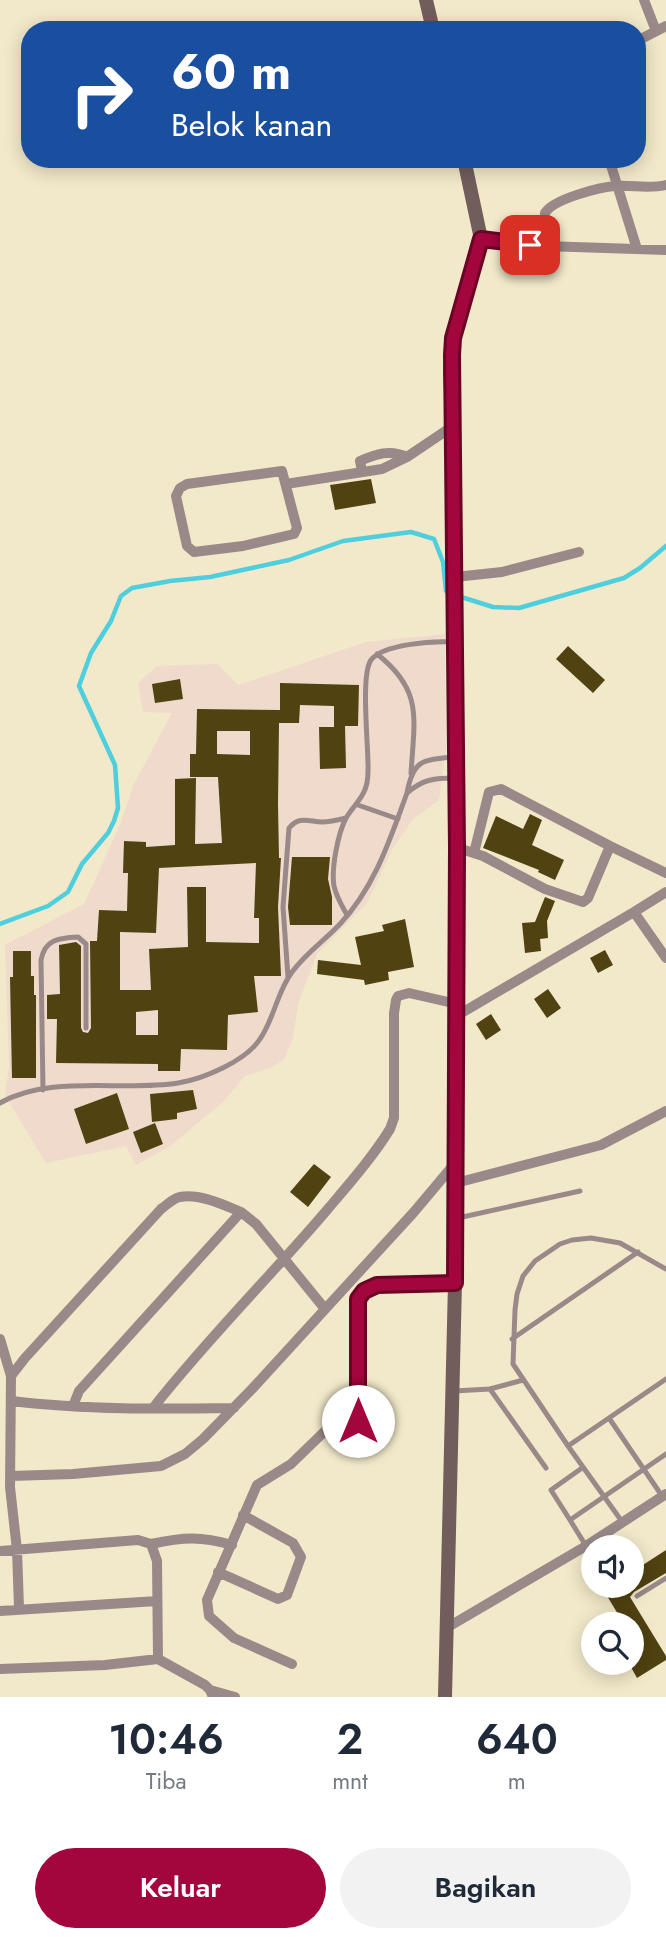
<!DOCTYPE html>
<html lang="id">
<style>
:root{--surface:#fff;--page:#f2f2f3;--text:#1f2937;--muted:#747a83;--accent:#a3063c}
body{margin:0;font-family:Jost,sans-serif;background:var(--page);color:var(--text);height:100vh;display:flex;flex-direction:column;font-size:26px;white-space:nowrap}
*{box-sizing:border-box;margin:0}
p{font-size:23px;color:var(--muted)}
.icon{flex:none;width:38px;height:38px;fill:none;stroke:currentColor;stroke-width:2;stroke-linecap:round;stroke-linejoin:round}
.map{position:relative;height:1697px;overflow:hidden}
.details{display:flex;flex-direction:column;background:var(--surface);flex:1}
.details>*{flex:none}
.banner{position:absolute;left:21px;top:21px;width:625px;height:147px;border-radius:28px;box-shadow:0 4px 18px #0003;background:#1a4fa0;color:#fff;overflow:hidden}
.buttons{position:absolute;left:581px;top:1535px;display:grid;gap:14px}
.buttons a{display:grid;place-items:center;width:63px;height:63px;border-radius:50%;background:var(--surface);box-shadow:0 4px 18px #0003;font-size:35px}
.pin{position:absolute;display:grid;place-items:center;width:60px;height:60px;color:#fff;margin:-30px;border-radius:14px;box-shadow:0 4px 10px #0006}
.me{position:absolute;width:77px;margin:-38px;rotate:0deg;stroke-linejoin:round;filter:drop-shadow(0 0 5px #0008)}
.turn{display:flex;align-items:center;gap:24px;height:147px;padding:0 35px;font-size:32px}
.turn .icon{width:91px;height:91px;stroke-width:2.5}
.turn b{display:block;font-size:49px;line-height:60px}
.eta{display:flex;justify-content:space-evenly;align-items:center;height:119px;text-align:center}
.eta b{font-size:42px;font-weight:600;line-height:49px}
.action{display:flex;gap:14px;margin-top:auto;padding:14px 35px}
.action a{flex:1;height:80px;border-radius:42px;background:var(--accent);color:#fff;font-size:28px;font-weight:600;line-height:80px;text-align:center}
.action a+a{background:var(--page);color:var(--text)}
.map>svg:first-child{display:block}
.education{fill:#efdacc}
.lines{fill:none;stroke-linecap:round;stroke-linejoin:round}
.stream{stroke:#4fcfde;stroke-width:4.5}
.building{fill:#504211;fill-rule:evenodd}
.lane{stroke:#998a89;stroke-width:5}
.street{stroke:#998a89;stroke-width:10}
.secondary{stroke:#725d5d;stroke-width:14}
.route-casing{stroke:#6a0427;stroke-width:18}
.route{stroke:#a3063c;stroke-width:12}
</style>
<div class="map">
<svg width="666" height="1697" viewBox="0 0 666 1697">
<rect width="100%" height="100%" fill="#f2e9ca"/>
<path class="education" d="M445 634 446 750 439 800 413 819 393 848 367 903 317 954 298 1004 293 1038 284 1060 270 1068 245 1076 224 1101 169 1147 136 1165 126 1146 46 1163 5 1095 9 1067 5 945 84 904 120 825 134 784 172 713 143 712 138 683 157 666 218 664 238 685 366 642Z"/>
<g class="lines">
<path class="stream" d="M458 596 493 607 519 608 624 578 640 568 666 546
M0 924 48 906 68 892 82 864 108 833 114 821 118 808 115 765 79 686 91 653 111 621 121 596 132 588 170 581 210 577 289 560 343 541 411 532 434 539 443 562 446 591 450 593"/>
</g>
<path class="building" d="M371 479 376 503 335 510 330 485Z
M568 646 605 680 593 693 556 659Z
M180 679 183 699 155 703 152 684Z
M280 683 359 685 358 726H345L346 768 320 769 319 727H334V706L300 705 299 723H279L278 805 279 858H281L278 907 281 976H254L258 1012 228 1015 227 1050 181 1049 180 1071H158V1064L56 1063 57 1019H47V995L60 994 59 945 76 942 81 946V1028L83 1032 88 1033 91 1028 90 941H97L99 910 127 911 128 873H123L124 841 146 842V847L175 845V779L196 778 195 844 222 843 218 777H190V754H196L197 709 280 710ZM217 731H250V755L217 754ZM256 863 254 918H259V943L206 942V887H187L188 947 149 949 151 990H120V932L156 933 159 868ZM158 1010V1035H136V1012Z
M530 814 542 820 532 845 564 860 555 880 538 872 539 870 483 848 496 816 523 829Z
M292 857H330L328 879 332 897V925H290L288 907Z
M545 897 555 901 547 921 548 938 540 939 541 951 525 953 522 923 535 922Z
M405 919 414 967 388 972 389 980 365 985 364 980 317 974 318 960 361 965 355 937 384 931 382 925Z
M605 950 613 965 598 973 590 958Z
M13 951H31V976H34V995H36V1078H12L10 977H13Z
M548 989 561 1008 547 1018 534 999Z
M491 1014 501 1030 486 1040 476 1024Z
M193 1090 197 1109 177 1113V1119L152 1122 150 1094Z
M117 1093 129 1129 86 1144 74 1109Z
M155 1123 163 1144 141 1153 133 1132Z
M314 1164 331 1177 308 1207 290 1192Z
M666 1550V1573L634 1592 630 1597 666 1656V1660L637 1678 632 1669V1624H624L601 1586H632V1572Z"/>
<g class="lines">
<path class="lane" d="M377 654C424 691 414 719 411 774
M407 793C413 760 422 760 453 757
M358 805 398 819
M347 915C342 906 336 896 334 886 331 869 338 833 346 818 357 800 368 796 368 771 369 749 360 676 371 660 383 644 433 641 452 642
M288 977 283 907 289 828C299 816 307 821 322 822 330 822 338 820 346 818
M43 1090 41 960C45 939 59 938 78 937L86 944V1028
M0 1103C50 1074 122 1092 178 1083 203 1079 246 1061 260 1039 274 1019 277 992 292 972 306 953 324 941 340 924 375 887 390 839 407 793 423 779 435 778 455 778
M458 1218 580 1191
M512 1339 638 1252
M490 1389 546 1468
M454 1391 490 1389 523 1380
M609 1418 662 1496
M568 1446 513 1364 515 1310 517 1294 523 1276 535 1261 560 1244 572 1240 591 1238 620 1243 666 1269
M570 1520 551 1490 582 1468
M623 1523 568 1446 666 1379
M586 1546 570 1520 666 1454
M637 1596 666 1578"/>
<path class="street" d="M644 0 656 31
M637 41 666 26
M609 159 637 249
M481 239 544 246 666 250
M544 246 545 213C553 199 600 187 616 186 633 185 649 189 666 185
M282 471 297 528 294 534 243 546 194 552 187 546 176 496 180 488 187 484Z
M362 471 360 461C376 454 390 449 407 457
M286 484 382 469 407 457 453 426
M455 577 502 572 579 552
M458 848 483 856 545 889 583 902 588 898 610 846 666 873
M474 853 489 792 501 789 610 846
M634 912 666 892
M458 1015 634 912 666 958
M456 1183 601 1145 666 1111
M0 1339 11 1376
M357 1400 360 1441
M12 1401C85 1410 161 1409 234 1408
M73 1406 79 1391 241 1212 256 1224 325 1309
M153 1408C207 1339 270 1277 327 1210 349 1184 372 1158 390 1129L394 1118V1013L396 1000 398 996 409 993 457 1004
M11 1476 73 1474 161 1466 185 1454 203 1439 252 1389 414 1212 456 1162
M151 1544C183 1537 201 1536 232 1545
M0 1551 138 1540 151 1544 157 1561 158 1659
M218 1572 278 1599 287 1595 301 1557 293 1543 243 1515
M19 1608 17 1550 10 1487 11 1376 25 1358 161 1209C167 1205 173 1198 180 1197 199 1193 224 1205 241 1212
M0 1611 157 1601
M448 1627 586 1546 666 1494
M292 1664 234 1638 209 1616 207 1600 257 1485 291 1464 357 1400 360 1373 357 1339 358 1299 364 1291 377 1285 455 1283
M0 1669 105 1665 158 1659 205 1685 210 1690 213 1697
M210 1690 235 1697"/>
<path class="secondary" d="M426 0 433 30
M445 1697 455 1283 458 1015 453 426 450 372 453 338 481 239 464 159"/>
</g>
<g class="lines">
<g class="route-casing">
<path id="route" d="M358 1421V1299L364 1291 377 1285 455 1283 457 848 452 355 453 338 481 239 530 245"/>
</g>
<use href="#route" class="route"/>
</g>
</svg>
<div class="buttons">
<a><svg class="icon" aria-label="sound" viewBox="0 0 24 24"><path d="M4 9h4l5-4v14l-5-4H4zM17 9q2 3 0 6"/></svg></a>
<a><svg class="icon" aria-label="search" viewBox="0 0 24 24"><circle cx="10" cy="10" r="6"/><path d="M15 15l6 6"/></svg></a>
</div>
<div class="pin" style="left:530px;top:245px;background:#d93025"><svg class="icon" aria-label="arrive" viewBox="0 0 24 24"><path d="M6 21V4h12l-3 4 3 4H6"/></svg></div>
<svg class="me" style="left:358px;top:1421px" viewBox="-20 -20 40 40"><circle r="19" fill="#fff"/><path d="M0-13L10 11 0 6-10 11z" fill="#a3063c"/></svg>
<div class="banner">
<div class="turn"><svg class="icon" aria-label="right" viewBox="0 0 24 24"><path d="M7 20v-9h11M14 6l5 5-5 5"/></svg><div><b>60 m</b>Belok kanan</div></div>
</div>
</div>
<section class="details">
<div class="eta">
<div><b>10:46</b><p>Tiba</p></div>
<div><b>2</b><p>mnt</p></div>
<div><b>640</b><p>m</p></div>
</div>
<div class="action"><a>Keluar</a><a>Bagikan</a></div>
</section>
